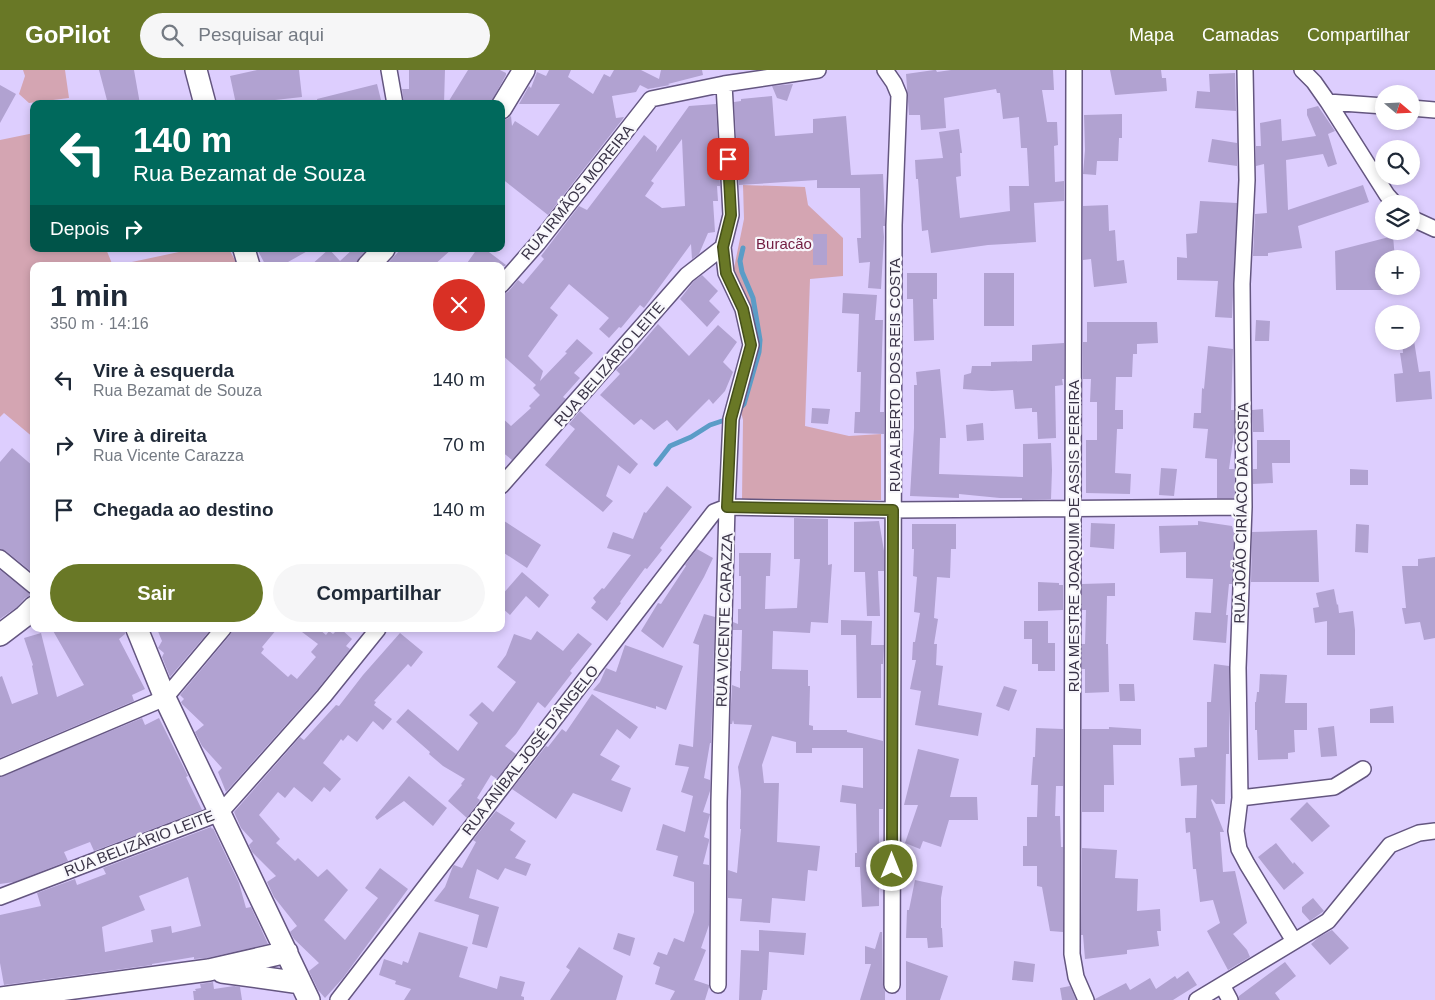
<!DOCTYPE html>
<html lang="pt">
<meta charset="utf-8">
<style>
:root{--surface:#fff;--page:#f6f6f7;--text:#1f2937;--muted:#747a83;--accent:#697826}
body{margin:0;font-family:Helvetica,sans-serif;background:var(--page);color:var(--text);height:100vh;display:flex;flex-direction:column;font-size:19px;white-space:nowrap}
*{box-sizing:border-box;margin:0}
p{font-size:16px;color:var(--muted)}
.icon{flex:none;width:28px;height:28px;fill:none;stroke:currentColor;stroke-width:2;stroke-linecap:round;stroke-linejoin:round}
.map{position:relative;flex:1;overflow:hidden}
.details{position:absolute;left:30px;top:192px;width:475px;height:370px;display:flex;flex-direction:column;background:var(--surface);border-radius:10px;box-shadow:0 2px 8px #0003}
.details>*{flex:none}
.hud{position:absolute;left:30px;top:30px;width:475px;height:152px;border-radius:10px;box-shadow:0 2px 8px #0003;background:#00695c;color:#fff;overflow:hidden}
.needle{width:32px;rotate:109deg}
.fabs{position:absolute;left:1375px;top:15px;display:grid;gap:10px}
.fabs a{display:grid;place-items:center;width:45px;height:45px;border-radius:50%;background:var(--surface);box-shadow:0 2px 8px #0003;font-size:25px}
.pin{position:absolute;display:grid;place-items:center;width:42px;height:42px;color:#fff;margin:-21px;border-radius:10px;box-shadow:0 2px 8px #0006}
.me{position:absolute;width:55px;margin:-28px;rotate:0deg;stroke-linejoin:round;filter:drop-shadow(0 0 4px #0008)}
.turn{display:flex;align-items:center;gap:18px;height:105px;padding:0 20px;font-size:22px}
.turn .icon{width:65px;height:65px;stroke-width:2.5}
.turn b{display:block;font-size:35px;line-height:42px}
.then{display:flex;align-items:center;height:48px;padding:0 20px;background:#0003;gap:10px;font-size:19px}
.round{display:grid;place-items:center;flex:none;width:52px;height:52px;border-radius:26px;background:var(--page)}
.overview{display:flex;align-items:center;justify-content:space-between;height:85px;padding:0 20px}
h1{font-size:30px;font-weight:600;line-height:38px}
.primary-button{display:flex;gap:10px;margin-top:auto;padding:10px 20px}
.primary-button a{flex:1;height:58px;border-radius:30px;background:var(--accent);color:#fff;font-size:20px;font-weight:600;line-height:58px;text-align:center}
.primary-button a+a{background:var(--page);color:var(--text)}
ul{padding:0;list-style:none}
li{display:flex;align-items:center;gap:15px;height:65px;padding:0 20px}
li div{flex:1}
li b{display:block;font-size:19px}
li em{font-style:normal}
header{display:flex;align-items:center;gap:30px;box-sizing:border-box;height:70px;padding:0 25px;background:var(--accent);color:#fff}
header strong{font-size:24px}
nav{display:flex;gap:28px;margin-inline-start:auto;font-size:18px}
.search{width:350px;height:45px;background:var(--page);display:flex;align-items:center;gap:12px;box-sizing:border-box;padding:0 18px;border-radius:28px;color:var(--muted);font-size:19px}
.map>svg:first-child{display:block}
.green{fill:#d4a5b2}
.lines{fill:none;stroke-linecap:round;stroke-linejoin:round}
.stream{stroke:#5b9cc7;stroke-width:5}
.building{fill:#b1a2d1;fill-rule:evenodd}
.street-casing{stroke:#645680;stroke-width:18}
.secondary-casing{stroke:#645680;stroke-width:24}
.street{stroke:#fff;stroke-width:15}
.secondary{stroke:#fff;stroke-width:21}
.route-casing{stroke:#444e19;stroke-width:12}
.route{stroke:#697826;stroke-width:9}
.labels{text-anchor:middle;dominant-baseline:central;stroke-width:4.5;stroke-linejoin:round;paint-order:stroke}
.street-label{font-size:15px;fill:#393346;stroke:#f8f7fc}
.park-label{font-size:15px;fill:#721c40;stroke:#f8f7fc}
</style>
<header>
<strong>GoPilot</strong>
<div class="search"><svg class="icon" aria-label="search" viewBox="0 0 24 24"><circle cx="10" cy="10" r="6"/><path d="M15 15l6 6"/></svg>Pesquisar aqui</div>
<nav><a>Mapa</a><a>Camadas</a><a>Compartilhar</a></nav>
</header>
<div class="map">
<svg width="1435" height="930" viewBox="0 0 1435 930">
<rect width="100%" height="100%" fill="#ddcefe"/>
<path class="green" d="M23 0H65L69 28 29 33 19 24 25 6Z
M34 63V179H106L113 196 193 179H229L238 196H34V368L4 343 0 347V70Z
M743 115 805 117 808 135 843 168V206L810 209 805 356 849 366 881 364V430H742L743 350 741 342 756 278 733 203 744 149Z"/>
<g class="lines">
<path class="stream" d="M739 339 744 334 759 282 760 270 753 228 742 202 740 191 743 178
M656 394 670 376 691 367 710 355 725 350 728 347"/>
</g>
<path class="building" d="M99 0H134L140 34H108Z
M257 0H299L302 27 275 30 276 34H236L230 6Z
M409 0H445L444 34H404L402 19H409Z
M468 0H500L506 3V5L490 34H447Z
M549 0H571L568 7 593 24 604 4 610 7 614 0H641L659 9 661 0H702L703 5 668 14 670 15 648 19 640 15 636 22 612 26 616 48 624 47 622 50 548 145 501 108V50L507 49 511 46 512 56 515 51 538 66 560 34H519L529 16 531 18 537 2 546 6Z
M934 0H936L937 2 951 0H1053L1054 20H1042L1047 52H1057L1058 75 1054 76 1055 112 1064 111V131L1034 133 1036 172 988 175 931 183 928 160 922 161 918 109H916L915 90 943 88 939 62 959 59 962 83H960L961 106 956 107 960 148 1010 141 1009 116H1029L1027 78H1021L1019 47 1003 49 1000 23H997L996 19 944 28 946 58 921 60 920 45H909L906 4Z
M1110 0H1161L1162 8H1166L1167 21 1115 25Z
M1235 3 1236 41 1195 38 1197 21 1210 22 1209 4Z
M377 14 382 34H318L317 29Z
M793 14 787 31 777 28 772 16Z
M0 15 16 24 0 53Z
M772 26 775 66 813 63V49L846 46 851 105 883 104 885 150V156H883L884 167 881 219 868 218 870 192 859 193 857 168H861L860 118H817V110L739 115 734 32 741 31V29Z
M716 34 720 116H717L718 131H713L715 162 708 163 699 184 692 189 691 174 644 238 640 235 621 258 619 257 609 268 599 259 609 248 569 214 550 238 558 245 528 286 543 301 540 311 567 283 565 282 577 269 593 283 574 303 580 308 563 327 566 329 512 390 501 381V347L511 356 531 338 529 336 540 325 533 318 536 315 501 284V224L508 222 518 210 523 214 544 189 541 186 579 136 587 140 644 65 657 76 656 82 689 36ZM682 69 685 136 662 138 645 126 654 113 651 111Z
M1318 36 1335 61 1328 64 1337 94 1328 97 1323 84 1286 90 1288 140 1363 115 1369 132 1298 156 1302 178 1268 183V186H1253L1255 144 1267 143 1264 94 1256 96V76H1261L1260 53 1281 49 1282 71 1316 66 1307 45V39Z
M1122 44V68H1119L1118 91H1097L1096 105 1083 104 1085 80 1084 45Z
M1212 69 1237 73V96L1208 92Z
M1200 131 1237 133 1232 248 1215 247 1218 211 1177 210V187L1187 188 1186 164 1197 163Z
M1108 135 1109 161 1115 160 1117 191 1124 190 1127 213 1094 217 1091 189 1083 190V136Z
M813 164H827V195H813Z
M1393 166 1395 189H1384V220H1336L1335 181Z
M257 179H311L281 196H266Z
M329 179 340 191 353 179H367L359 188 356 196H310Z
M401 179H452L433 196H385Z
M477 179H485L506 195 505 196H501L503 198 501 201V196H465Z
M907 203H937V229H933L934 270 914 271 913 229H907Z
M984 203H1014V256H984Z
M702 205 718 221 709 231 720 242 707 257 680 229 694 211Z
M843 223 877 225 875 250H883L880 342H884V364L854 363 855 342H860L861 302H857L859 244 842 243Z
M1256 250 1270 251 1269 271H1255Z
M1087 252H1157L1158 273 1137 274V284H1133L1132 307H1116L1115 340H1123V359H1117L1115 403 1131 404 1130 424 1086 423V370H1097V332H1090L1091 309H1083V272H1087Z
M1411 252 1419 302 1430 301 1432 329 1396 332 1394 304 1403 303 1400 283H1403L1402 271H1411Z
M658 254 689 286 718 255 737 272 723 292 733 302 725 321 713 334 709 329 677 361 667 350 654 360 641 349 634 355 600 325 620 304 616 300 630 287Z
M1064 273V309H1062L1063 315 1055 316 1056 368 1038 369 1037 342H1032V338L1015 339 1013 320 992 321 963 319 964 305 971 303 972 296H991V292L1032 291V275Z
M1208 276 1233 279 1231 340H1234V363L1229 399H1234L1235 428H1217V389L1205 388 1208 359 1193 358 1194 343H1201L1202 318 1204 319Z
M940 299 945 354 946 368H940L939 404 1023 407V374L1051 373 1052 400 1051 429 1022 430V428H1000L959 424V428L910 426 914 358V315H917L916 302Z
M812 338 830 339 828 354 811 353Z
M1263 339 1264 362H1253L1252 340Z
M580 341 638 394 630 404 618 395 606 426 613 431 603 442 545 395 575 359 569 354Z
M983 353 984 370 967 371 966 355Z
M1257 370H1290V393H1272L1273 413 1253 414V399H1257Z
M12 378 34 397V504L6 481 0 479V392Z
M1161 398 1177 399 1174 426 1159 425Z
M1350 399 1368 400V415H1350Z
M667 416 692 437 660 478 662 480 647 499 645 498 620 532 621 533 607 551 591 538 596 532 593 528 602 518 604 519 631 485 607 478 613 462 633 469 644 442 646 443Z
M794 448 828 449V495L832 494 828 553 811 552 810 563 773 561 772 599 808 600V616H810L809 655 813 656V660H847V662L883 671V739H879V836L862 837 860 797H855V783H857L856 734 840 732 842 715 863 718V678H812V683H796V672L772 666 762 695 764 713H779L777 772 820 776 817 801 808 800 805 831 772 828 770 853 740 851 742 829 728 828V800L737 803 741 759H740L741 721 738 697 752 655 734 654 733 650 732 654H730L732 615 740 618V601H741L742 560H733V552L738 554V539H741V506H739V483H771L770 506H766L765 539 797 538 800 489H794Z
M501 449 541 475 527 498 501 481Z
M879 451 884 481V501H878L880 546H867L865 502H854V452Z
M1198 451 1232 456 1234 463 1232 514H1229L1226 545H1228L1226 573 1193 570 1195 542 1211 543 1213 509 1186 508V482L1160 483 1159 456 1198 455Z
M1091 453 1115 454 1114 479 1090 477Z
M912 454H956V479H951L950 508 937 507 934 548 938 549 934 574H937L936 595 943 596 938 635 982 643 978 666 915 655 921 621 910 619 916 590H912L913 572H915L920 543 914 542 917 507 913 506 914 479H912Z
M1356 454 1369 455 1368 483 1355 482Z
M1317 460 1319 512H1251L1252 462Z
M697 479 713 488 704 507 663 578 641 561 658 533 661 534 686 496 685 495Z
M1435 487V568L1424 570 1420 552 1405 554 1402 538H1406L1402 496H1418V489Z
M0 500 31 525 25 528 17 537 0 549Z
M522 502 549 525 539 538 526 526 510 545 501 537V526Z
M1038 512 1059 513V515H1063V540L1038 541Z
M1115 513V526H1107L1106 574H1108L1109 622 1085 623V599H1082V574H1085L1086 540H1082V514Z
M1334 519 1337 535 1338 534 1339 543 1353 541 1355 560V585H1327V551L1315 553 1313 538 1319 537 1316 523Z
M704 544 715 547 711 673H710L704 708 710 710V721L703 742 710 744 704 767 709 769V771L703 794 709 795V855L701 878 706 880 694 910 709 915V917L705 930H670L675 921 655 914 660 897 653 894 658 882 667 885 674 868 684 872 694 842V812L673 806 678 786 656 780 663 754 685 762 693 726 681 722 689 697 675 695 679 674 693 677 699 575 693 573Z
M841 550 872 551 871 575H884L883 594H881V628H857L856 565H841Z
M1024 551H1048V573H1055V601H1038V594H1032V569H1024Z
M52 559H125V564L119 569 145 619 132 625 134 631 0 688V607L2 606 12 634 38 624 32 596 33 595 24 568 41 563 57 627 84 615Z
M157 559H211L170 607 162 587 164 583 158 578 162 571Z
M232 559H277L262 577 264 579 261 583 288 607 291 604 297 609 316 587 311 582 318 574 298 559H319L326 565 329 561 333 564 338 559H341L352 569 346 576 350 579 317 620 226 722 218 702 222 698 202 676 195 662 204 655 182 634 181 632 184 629 180 625 230 565Z
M537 561 563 581 578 563 592 574 570 601 572 603 545 638 538 632 516 664 505 676 516 684 497 709 491 705 477 728 480 730 467 748 448 731 462 715 461 714 465 709 443 696 429 684 430 682 396 652 408 639 458 681 478 653 469 645 482 632 493 642 516 612 497 597 506 585 514 564 531 570Z
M400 563 423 582 411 597 408 594 374 631 376 632 374 635 392 649 383 660 373 651 357 672 348 665 343 671 341 669 323 693 341 709 330 722 324 717 312 732 294 717 285 728 278 722 259 745 280 769 276 773 295 791 298 788 318 807 327 799 348 820 324 850 345 870 378 828 365 818 380 798 408 819 343 908 325 928 318 920 309 901 319 893 294 869 290 862 297 856 274 827 267 812 276 806 252 782 249 775 253 771 241 758 234 742 300 667 304 670 336 635 339 636 363 605Z
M625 575 683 596 666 640 656 636V639L593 620 600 612 606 598 616 602Z
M1214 594 1229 596V684H1226L1225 734H1216L1212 729 1211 730 1224 762H1220L1223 802 1235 801 1247 853 1233 864 1247 880 1250 887 1228 900 1207 861 1220 853 1213 830 1200 832 1196 799H1193L1190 762 1186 763 1185 748H1196L1197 715 1181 716 1179 688 1195 687 1194 678 1207 677V632H1211Z
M1260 604 1287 605 1285 633H1307V660H1294L1295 682 1288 683V689L1258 690 1257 660H1255V632H1256L1257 622H1259Z
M1119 614H1134L1135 631H1120Z
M1004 616 1017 620 1009 641 996 636Z
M592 624 638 657 630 669 617 659 600 685 620 696 611 710 631 718 622 742 573 723 556 749 512 719 546 676 548 677 562 659 566 662Z
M1393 636 1394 653H1370V639Z
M142 648 145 655 159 648 188 706 186 707 202 740 94 781 90 772 64 782 68 791 14 812 0 814V707Z
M1334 656 1337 686 1321 687 1318 658Z
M1109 657 1141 659V675H1113L1114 715H1104V742H1082V659H1109Z
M1036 658 1063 659V716H1056L1055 746H1060L1061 777H1063V862L1050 861 1042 817 1037 816V796H1023V776H1027V747H1037L1038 715H1031L1033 687H1035Z
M918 679 959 689 950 727H977L978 750H949L941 777 923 771 920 779 905 773 918 735H904Z
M409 706 447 738 433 756 404 731 377 750 375 747Z
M1307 732 1330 756 1312 772 1290 749Z
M496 741 515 753 510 760 526 771 515 788 531 794 526 806 505 798 498 810 477 799 469 828 499 837 487 878 472 874 479 845 434 831 445 817 453 796 454 795 462 798 476 772 473 770Z
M211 757 212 759 213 758 239 813 246 838 251 837 268 874 207 888 194 889V887L152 894V895L4 915 0 893V845L41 836 37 823 75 809 77 815 106 804 103 798ZM188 807 201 856 172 863 171 856 151 860 153 872 105 882 102 857 145 840 139 826Z
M1276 773 1293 794 1294 792 1304 803 1284 820 1258 787Z
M1082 778 1117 780 1115 808 1138 809 1137 841 1160 839 1161 861H1157L1159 876 1127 880V884L1085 889 1083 865H1081Z
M915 810 943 816 941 828V858H942L943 877 928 878 927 868H906L907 840H909Z
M1313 828 1324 841 1310 851 1302 842V837Z
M759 860 806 863 804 885 769 882 767 920H763L761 930H739L741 880 759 881Z
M1332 860 1349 878 1330 895 1311 874 1319 867Z
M419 862 468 877 459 907 497 919 500 906 525 912 521 926 524 927V930H404L411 919 395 914 396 911 379 905 384 889 402 895 403 891 408 893Z
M880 862H882L883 915 885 921V930H860L871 894H865V876L875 879Z
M618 863 635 868 630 886 613 879Z
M579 877 623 906 616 930H550L570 900 566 897Z
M906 891 948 906 940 930H906Z
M1014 891 1035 894 1033 912 1012 910Z
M1285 892 1296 906 1275 923 1280 930H1239V926Z
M1188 901 1197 915 1173 930H1095V929L1126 913 1130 920 1150 908 1156 919 1175 906 1177 909Z
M213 912 214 919 234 916 240 917 242 930H194L193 921H196L195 919 201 918 200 914Z
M1070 916 1076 930H1062L1060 918Z"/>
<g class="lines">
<g class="street-casing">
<path id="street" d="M389 0 395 34
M885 0 894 13 899 25 894 155 892 915
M1074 0 1072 884 1076 907 1086 930
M1245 0 1247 110 1242 214 1244 437 1238 598 1240 728 1236 761 1239 779 1247 794 1294 871
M1302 0 1314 12 1328 32 1387 125 1395 134
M1328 32 1384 36
M1411 38 1435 40
M1411 148 1435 159
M501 215 538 173 651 29 724 14 818 0
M501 416 687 205 723 177
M0 488 34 516
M0 698 165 628 223 559
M1240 728 1334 717 1363 699
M0 827 220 743 324 626 378 559
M718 915 719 732 727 437 731 349 751 275 743 239 726 203 723 177 731 145 724 14
M1222 915 1230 930
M338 930 714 442 727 437 893 440 1244 437
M1197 930 1328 851 1390 775 1419 763 1435 761"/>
</g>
<g class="secondary-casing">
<path id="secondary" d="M196 0 205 34
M501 38 524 0
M244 179 249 196
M368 196 384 179
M137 559 165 628 309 930
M0 565 25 546 34 537
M222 902 301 913
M0 928 209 900 287 882"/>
</g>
<use href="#street" class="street"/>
<use href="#secondary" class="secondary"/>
</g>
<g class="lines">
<g class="route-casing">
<path id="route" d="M728 89 731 145 723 177 726 203 743 239 751 275 731 349 727 437 893 440 892 796"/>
</g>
<use href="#route" class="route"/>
</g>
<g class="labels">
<g class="street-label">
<text transform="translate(577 122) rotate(-51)">RUA IRMÃOS MOREIRA</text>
<text transform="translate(609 294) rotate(-49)">RUA BELIZÁRIO LEITE</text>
<text transform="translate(894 305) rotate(-90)">RUA ALBERTO DOS REIS COSTA</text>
<text transform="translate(1241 443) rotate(-89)">RUA JOÃO CIRÍACO DA COSTA</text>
<text transform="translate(1073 466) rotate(-90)">RUA MESTRE JOAQUIM DE ASSIS PEREIRA</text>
<text transform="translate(724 550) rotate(-88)">RUA VICENTE CARAZZA</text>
<text transform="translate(530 680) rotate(-52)">RUA ANÍBAL JOSÉ D'ÂNGELO</text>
<text transform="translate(139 773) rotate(-21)">RUA BELIZÁRIO LEITE</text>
</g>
<g class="park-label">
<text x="784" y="173">Buracão</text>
</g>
</g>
</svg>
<div class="fabs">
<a><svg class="needle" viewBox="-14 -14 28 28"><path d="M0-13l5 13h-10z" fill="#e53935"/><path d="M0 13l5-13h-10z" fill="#747a83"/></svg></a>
<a><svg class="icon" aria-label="search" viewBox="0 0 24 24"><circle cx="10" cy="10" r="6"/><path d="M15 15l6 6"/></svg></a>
<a><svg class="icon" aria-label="layers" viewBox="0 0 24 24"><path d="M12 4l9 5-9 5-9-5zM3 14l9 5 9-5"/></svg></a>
<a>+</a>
<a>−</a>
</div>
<div class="pin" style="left:728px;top:89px;background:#d93025"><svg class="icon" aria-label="arrive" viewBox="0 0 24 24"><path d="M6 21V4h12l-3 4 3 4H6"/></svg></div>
<svg class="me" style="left:892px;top:796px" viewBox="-20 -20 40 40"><circle r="17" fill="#697826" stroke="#fff" stroke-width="3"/><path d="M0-11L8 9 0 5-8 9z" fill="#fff"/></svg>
<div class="hud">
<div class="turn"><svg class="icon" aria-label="left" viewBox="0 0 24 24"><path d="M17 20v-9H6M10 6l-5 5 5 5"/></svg><div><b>140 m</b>Rua Bezamat de Souza</div></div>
<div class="then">Depois<svg class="icon" aria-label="right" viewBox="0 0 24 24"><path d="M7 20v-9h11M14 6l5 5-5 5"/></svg></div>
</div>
<section class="details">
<div class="overview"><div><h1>1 min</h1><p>350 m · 14:16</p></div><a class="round" style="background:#d93025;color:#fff"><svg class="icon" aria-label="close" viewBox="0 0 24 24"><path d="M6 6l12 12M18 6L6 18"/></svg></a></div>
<ul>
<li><svg class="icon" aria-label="left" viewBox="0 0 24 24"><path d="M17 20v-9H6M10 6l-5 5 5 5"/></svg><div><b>Vire à esquerda</b><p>Rua Bezamat de Souza</p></div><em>140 m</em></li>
<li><svg class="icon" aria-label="right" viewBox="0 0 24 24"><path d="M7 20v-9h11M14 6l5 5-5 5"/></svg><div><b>Vire à direita</b><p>Rua Vicente Carazza</p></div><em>70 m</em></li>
<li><svg class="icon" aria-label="arrive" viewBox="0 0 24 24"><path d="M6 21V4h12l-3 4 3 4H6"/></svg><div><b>Chegada ao destino</b></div><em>140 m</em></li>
</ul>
<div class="primary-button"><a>Sair</a><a>Compartilhar</a></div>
</section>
</div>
